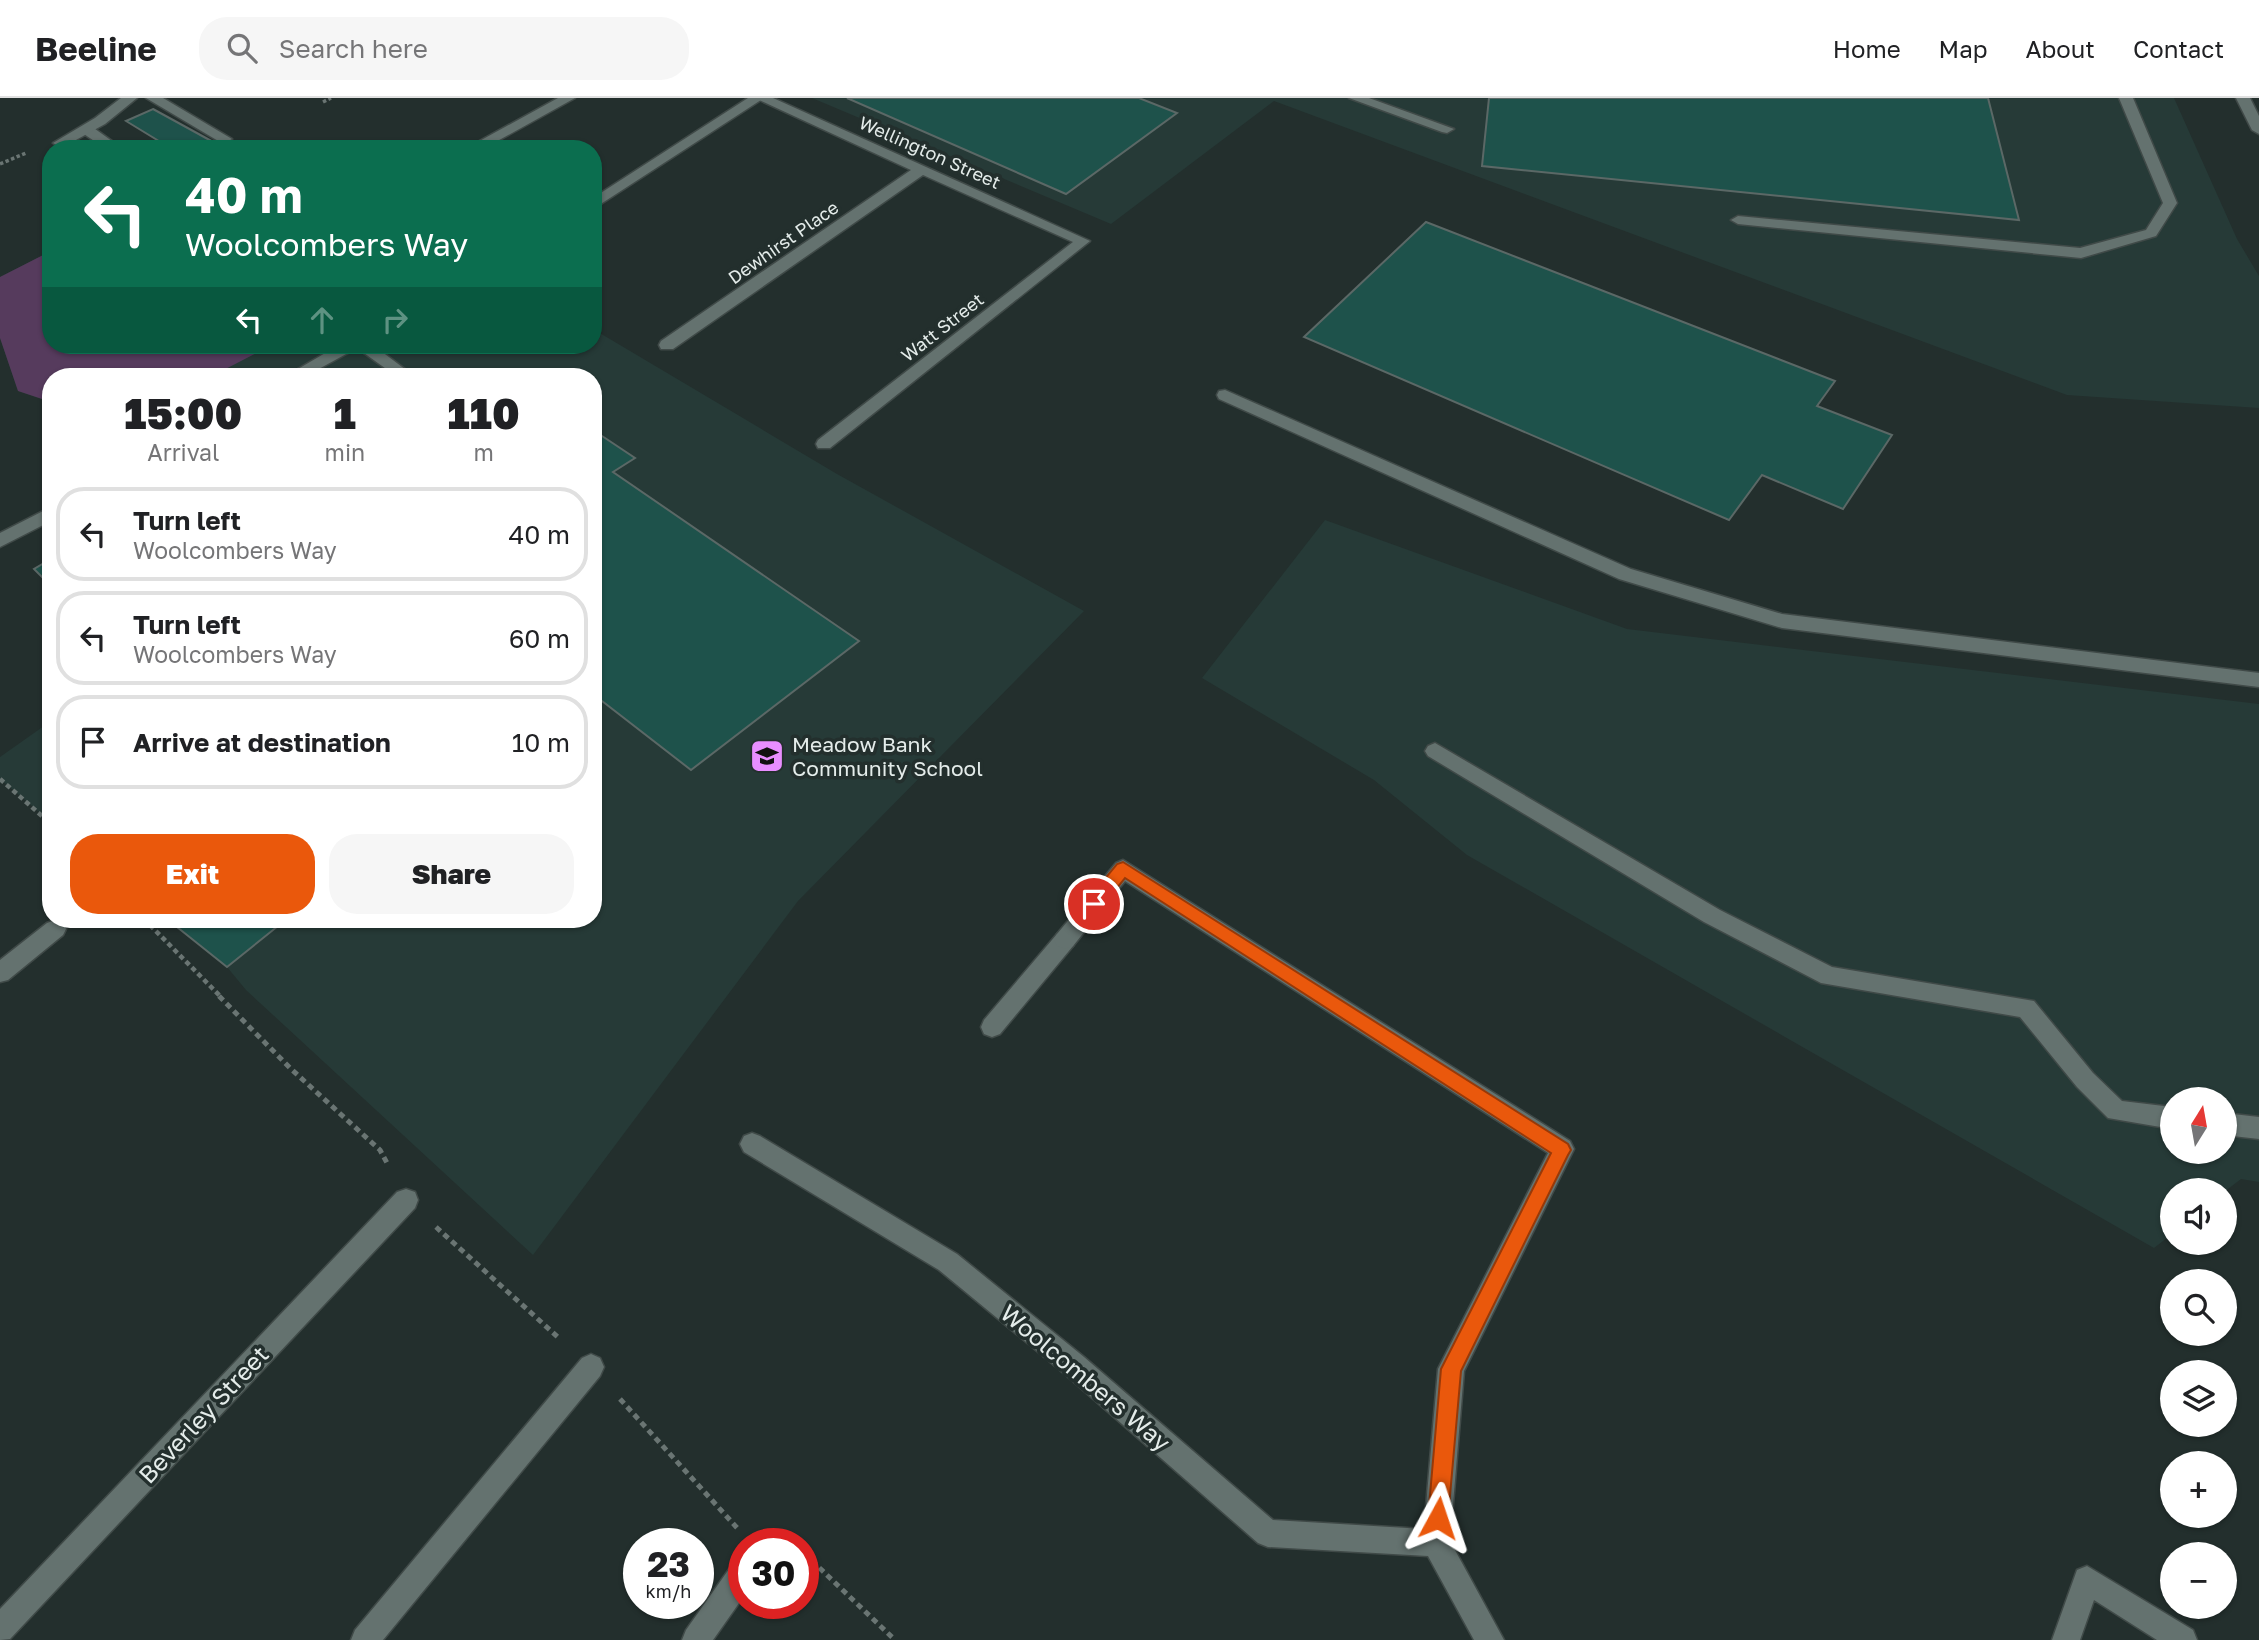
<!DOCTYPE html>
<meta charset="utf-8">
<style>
:root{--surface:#fff;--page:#f6f6f6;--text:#202124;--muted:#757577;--line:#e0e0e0;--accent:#ea580c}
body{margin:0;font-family:"Golos Text",sans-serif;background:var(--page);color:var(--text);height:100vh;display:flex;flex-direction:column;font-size:26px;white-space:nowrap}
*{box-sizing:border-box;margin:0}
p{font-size:23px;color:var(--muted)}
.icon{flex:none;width:38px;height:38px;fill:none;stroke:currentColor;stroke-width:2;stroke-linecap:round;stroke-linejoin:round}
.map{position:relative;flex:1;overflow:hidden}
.drawer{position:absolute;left:42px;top:270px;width:560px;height:560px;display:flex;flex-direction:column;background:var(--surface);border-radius:28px;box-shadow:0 2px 5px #0004}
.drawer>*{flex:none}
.hud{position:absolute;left:42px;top:42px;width:560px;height:214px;border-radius:28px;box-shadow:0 2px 5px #0004;background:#0b6e4f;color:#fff;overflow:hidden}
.needle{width:46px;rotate:11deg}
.controls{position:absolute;left:2160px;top:989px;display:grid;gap:14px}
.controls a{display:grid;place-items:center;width:77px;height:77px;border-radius:50%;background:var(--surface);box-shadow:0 2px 5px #0004;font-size:35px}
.speed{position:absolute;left:623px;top:1430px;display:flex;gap:14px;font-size:35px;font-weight:700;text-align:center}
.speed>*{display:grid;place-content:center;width:91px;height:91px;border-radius:50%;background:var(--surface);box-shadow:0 2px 5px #0004;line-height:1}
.speed small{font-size:18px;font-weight:400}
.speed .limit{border:10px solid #d22;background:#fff;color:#111}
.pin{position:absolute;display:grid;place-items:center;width:60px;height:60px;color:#fff;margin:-30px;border:4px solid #fff;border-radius:50%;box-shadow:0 2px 7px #0007}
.me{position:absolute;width:77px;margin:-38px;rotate:5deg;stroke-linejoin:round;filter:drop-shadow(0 0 5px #0008)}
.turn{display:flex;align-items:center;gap:24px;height:147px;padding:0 28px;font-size:32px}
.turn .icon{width:91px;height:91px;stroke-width:2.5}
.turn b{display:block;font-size:49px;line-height:60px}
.lanes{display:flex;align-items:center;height:66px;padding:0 28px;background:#0003;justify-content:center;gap:35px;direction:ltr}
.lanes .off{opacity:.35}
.eta{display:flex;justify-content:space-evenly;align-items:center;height:119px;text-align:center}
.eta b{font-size:42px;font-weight:800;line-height:49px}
.button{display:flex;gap:14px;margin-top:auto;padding:14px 28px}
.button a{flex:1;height:80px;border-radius:28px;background:var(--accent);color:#fff;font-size:28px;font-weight:800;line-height:80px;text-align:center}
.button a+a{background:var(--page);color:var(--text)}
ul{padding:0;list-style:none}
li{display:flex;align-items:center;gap:21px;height:94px;margin:0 14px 10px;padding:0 14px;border:4px solid var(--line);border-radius:28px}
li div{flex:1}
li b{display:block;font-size:26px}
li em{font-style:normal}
header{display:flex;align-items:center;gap:42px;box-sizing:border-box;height:98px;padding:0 35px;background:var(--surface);border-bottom:2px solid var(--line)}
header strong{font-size:33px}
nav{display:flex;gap:38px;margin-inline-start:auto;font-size:24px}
.search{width:490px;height:63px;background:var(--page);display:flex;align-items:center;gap:18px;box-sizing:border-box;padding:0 24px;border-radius:28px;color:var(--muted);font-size:26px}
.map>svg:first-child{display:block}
.built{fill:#263a37;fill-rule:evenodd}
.green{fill:#563b5d}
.building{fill:#1e524b;stroke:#5b6866;stroke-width:2}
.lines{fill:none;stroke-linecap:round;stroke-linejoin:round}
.lane-casing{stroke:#404a48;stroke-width:3}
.street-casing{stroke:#404a48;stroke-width:3}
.secondary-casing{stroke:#404a48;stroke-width:3}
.path-far2{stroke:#6a7573;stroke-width:3.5;stroke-dasharray:3.5 2.5;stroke-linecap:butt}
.path-far1{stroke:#6a7573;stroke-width:4.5;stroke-dasharray:5 3.5;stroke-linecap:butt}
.path{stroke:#6a7573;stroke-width:5;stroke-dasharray:6 4.5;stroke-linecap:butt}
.lane{fill:#64726f;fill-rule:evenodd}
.street{fill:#64726f;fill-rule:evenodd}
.secondary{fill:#64726f;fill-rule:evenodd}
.route{fill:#ea580c;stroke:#983908;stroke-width:2}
.labels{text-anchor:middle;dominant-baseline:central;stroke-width:7;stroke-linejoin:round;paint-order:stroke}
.far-street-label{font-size:18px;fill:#e4ecea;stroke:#232f2d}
.poi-label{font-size:21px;fill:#e4ecea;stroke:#232f2d;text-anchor:start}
.near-street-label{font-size:24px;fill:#e4ecea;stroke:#232f2d}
</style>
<header>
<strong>Beeline</strong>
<div class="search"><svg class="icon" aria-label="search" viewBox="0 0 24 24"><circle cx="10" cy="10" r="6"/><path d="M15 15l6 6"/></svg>Search here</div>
<nav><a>Home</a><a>Map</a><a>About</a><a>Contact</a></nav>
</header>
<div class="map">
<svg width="2259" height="1542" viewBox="0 0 2259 1542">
<rect width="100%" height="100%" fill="#232f2d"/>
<path class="built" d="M812 0H2174L2237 141 2259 178V310L2067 297 1274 3 1111 126Z
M51 153V247H593V231L837 376 1084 513 798 803 533 1157 246 892 227 869 167 821H593V278H51V304L18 293 0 240V179Z
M1325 422 1627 531 2259 606V1084L2241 1081 2224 1094 2172 1092V1136L2154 1150 1467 757 1374 682 1202 580ZM2172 1001H2224V1054H2172Z
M51 623V724L0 681V659Z"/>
<path class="green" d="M51 153V247H272L212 278H51V304L18 293 0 240V179Z"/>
<path class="building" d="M847 0H1139L1177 15 1066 96Z
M1489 0H1988L2019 122 1482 68Z
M153 11 226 51H172L126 23Z
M1426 124 1835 283 1817 308 1892 337 1843 411 1762 377 1729 422 1304 239Z
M593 332 635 360 613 374 859 543 691 672 593 596Z
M51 461V488L34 471Z
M167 821H280L283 824 227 869Z"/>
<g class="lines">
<g class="lane-casing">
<path id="lane" d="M146 0H163L232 41 225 45 220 44Z
M748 0H764L593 111V100Z
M1349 0H1369L1454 31 1447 35 1442 34Z
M2119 0H2133L2177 105 2156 138 2081 160 1738 126 1731 122 1738 118 2080 150 2146 132 2163 105Z
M86 27 91 28 123 51H106L81 34 79 31Z
M339 247H373L414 278H396L357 250 306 278H286Z
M1225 292 1631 471 1782 516 2259 575V589L1782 530 1619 481 1219 301 1217 297 1219 293Z
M51 409V423L0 449V435Z
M1435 645 1720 812 1832 869 2034 903 2093 975 2122 1003 2172 1009V1031L2108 1020 2077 989 2020 919 1821 885 1704 824 1428 658 1425 653 1428 648Z
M55 822 63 825 66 831 63 837 8 882 0 884V862L47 825Z
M1065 833 1073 836 1076 842 1073 848 1000 936 992 939 984 936 981 929 984 922 1057 836Z
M2224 1015 2259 1019V1041L2224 1037Z
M591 1256 600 1260 604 1269 600 1278 383 1542H351L355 1532 582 1260Z"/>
</g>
<g class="street-casing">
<path id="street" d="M121 0H137L105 26 65 48 60 49 53 45 95 20Z
M558 0H575L483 51H465Z
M755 0H773L1090 143 830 350H818L816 346 818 342 1073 144 923 77 673 251H661L659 247 661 243 911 72Z
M1123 762 1570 1043 1574 1051 1570 1059 1464 1273 1450 1443 1504 1542H1474L1428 1458 1268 1449 1258 1445 1066 1277 939 1172 744 1054 740 1046 744 1038 752 1035 760 1038 957 1156 1084 1259 1273 1422 1424 1431 1438 1271 1548 1055 1125 783 1073 848 1065 851 1057 848 1054 842 1057 836 1116 765Z
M406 1091 415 1094 418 1102 415 1110 10 1541 0 1542V1511L397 1094Z
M744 1460V1498L713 1542H682L686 1532 734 1464Z
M2087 1468 2193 1532 2197 1542H2157L2094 1502 2080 1542H2052L2077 1472Z"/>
</g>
<g class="secondary-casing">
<path id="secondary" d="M2236 0H2250L2259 18V36L2252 32Z"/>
</g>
<path class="path-far2" d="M323 4 331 0
M0 66 26 55"/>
<path class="path-far1" d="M0 681 51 726
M144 821 221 899"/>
<path class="path" d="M219 898 290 970 380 1052 387 1065
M436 1129 560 1241
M620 1301 739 1432
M803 1458H807L895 1542"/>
<use href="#lane" class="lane"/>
<use href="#street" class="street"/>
<use href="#secondary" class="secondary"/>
</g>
<path class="route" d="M1123 764 1568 1046 1571 1052 1568 1057 1461 1273 1448 1420 1445 1427 1438 1430 1431 1427 1428 1420 1441 1271 1551 1055 1125 780 1100 811H1088L1086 806 1088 801 1117 766Z"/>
<defs>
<g id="school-square" transform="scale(1.75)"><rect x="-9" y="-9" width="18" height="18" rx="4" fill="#e88eff" stroke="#232f2d"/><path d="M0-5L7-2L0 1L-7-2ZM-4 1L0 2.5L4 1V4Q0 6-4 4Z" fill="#111"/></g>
</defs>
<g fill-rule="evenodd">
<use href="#school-square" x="767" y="658"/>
</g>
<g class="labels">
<g class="far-street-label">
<text transform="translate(930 54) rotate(24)">Wellington Street</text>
<text transform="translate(783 144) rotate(-35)">Dewhirst Place</text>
<text transform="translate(942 229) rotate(-38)">Watt Street</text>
</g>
<g class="poi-label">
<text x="792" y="646">Meadow Bank<tspan x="792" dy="24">Community School</tspan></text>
</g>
<g class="near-street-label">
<text transform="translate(1086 1279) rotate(40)">Woolcombers Way</text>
<text transform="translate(203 1316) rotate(-47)">Beverley Street</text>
</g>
</g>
</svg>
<div class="controls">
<a><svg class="needle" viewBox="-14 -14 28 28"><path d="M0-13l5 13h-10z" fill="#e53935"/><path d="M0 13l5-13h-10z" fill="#757577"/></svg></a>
<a><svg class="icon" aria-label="sound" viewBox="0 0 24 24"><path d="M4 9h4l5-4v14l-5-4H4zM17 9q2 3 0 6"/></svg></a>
<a><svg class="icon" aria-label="search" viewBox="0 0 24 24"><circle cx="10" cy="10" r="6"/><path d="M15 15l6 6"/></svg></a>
<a><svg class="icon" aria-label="layers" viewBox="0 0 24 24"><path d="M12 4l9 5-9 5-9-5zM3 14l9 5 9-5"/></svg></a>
<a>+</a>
<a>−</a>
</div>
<div class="speed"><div>23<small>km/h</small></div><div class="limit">30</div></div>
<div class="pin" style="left:1094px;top:806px;background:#d93025"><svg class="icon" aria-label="arrive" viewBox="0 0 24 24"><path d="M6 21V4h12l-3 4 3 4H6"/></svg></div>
<svg class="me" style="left:1438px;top:1420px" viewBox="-20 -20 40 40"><path d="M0-17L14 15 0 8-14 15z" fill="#ea580c" stroke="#fff" stroke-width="4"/></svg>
<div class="hud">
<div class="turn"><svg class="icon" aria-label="left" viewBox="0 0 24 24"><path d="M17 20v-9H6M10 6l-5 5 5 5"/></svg><div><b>40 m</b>Woolcombers Way</div></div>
<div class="lanes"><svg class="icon" aria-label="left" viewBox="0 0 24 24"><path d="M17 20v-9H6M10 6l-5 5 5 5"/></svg><svg class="icon off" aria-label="ahead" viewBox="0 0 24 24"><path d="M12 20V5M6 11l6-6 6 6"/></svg><svg class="icon off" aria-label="right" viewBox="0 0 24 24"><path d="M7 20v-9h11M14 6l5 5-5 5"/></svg></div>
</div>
<section class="drawer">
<div class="eta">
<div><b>15:00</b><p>Arrival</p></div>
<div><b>1</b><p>min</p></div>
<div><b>110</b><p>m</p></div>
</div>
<ul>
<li><svg class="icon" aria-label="left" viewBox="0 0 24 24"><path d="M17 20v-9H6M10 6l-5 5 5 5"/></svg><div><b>Turn left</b><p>Woolcombers Way</p></div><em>40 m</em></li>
<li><svg class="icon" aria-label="left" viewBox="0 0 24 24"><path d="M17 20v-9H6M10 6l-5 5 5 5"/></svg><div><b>Turn left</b><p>Woolcombers Way</p></div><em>60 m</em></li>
<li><svg class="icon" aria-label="arrive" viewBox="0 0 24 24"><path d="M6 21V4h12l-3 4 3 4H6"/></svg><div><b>Arrive at destination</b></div><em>10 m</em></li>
</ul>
<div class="button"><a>Exit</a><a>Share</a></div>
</section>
</div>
